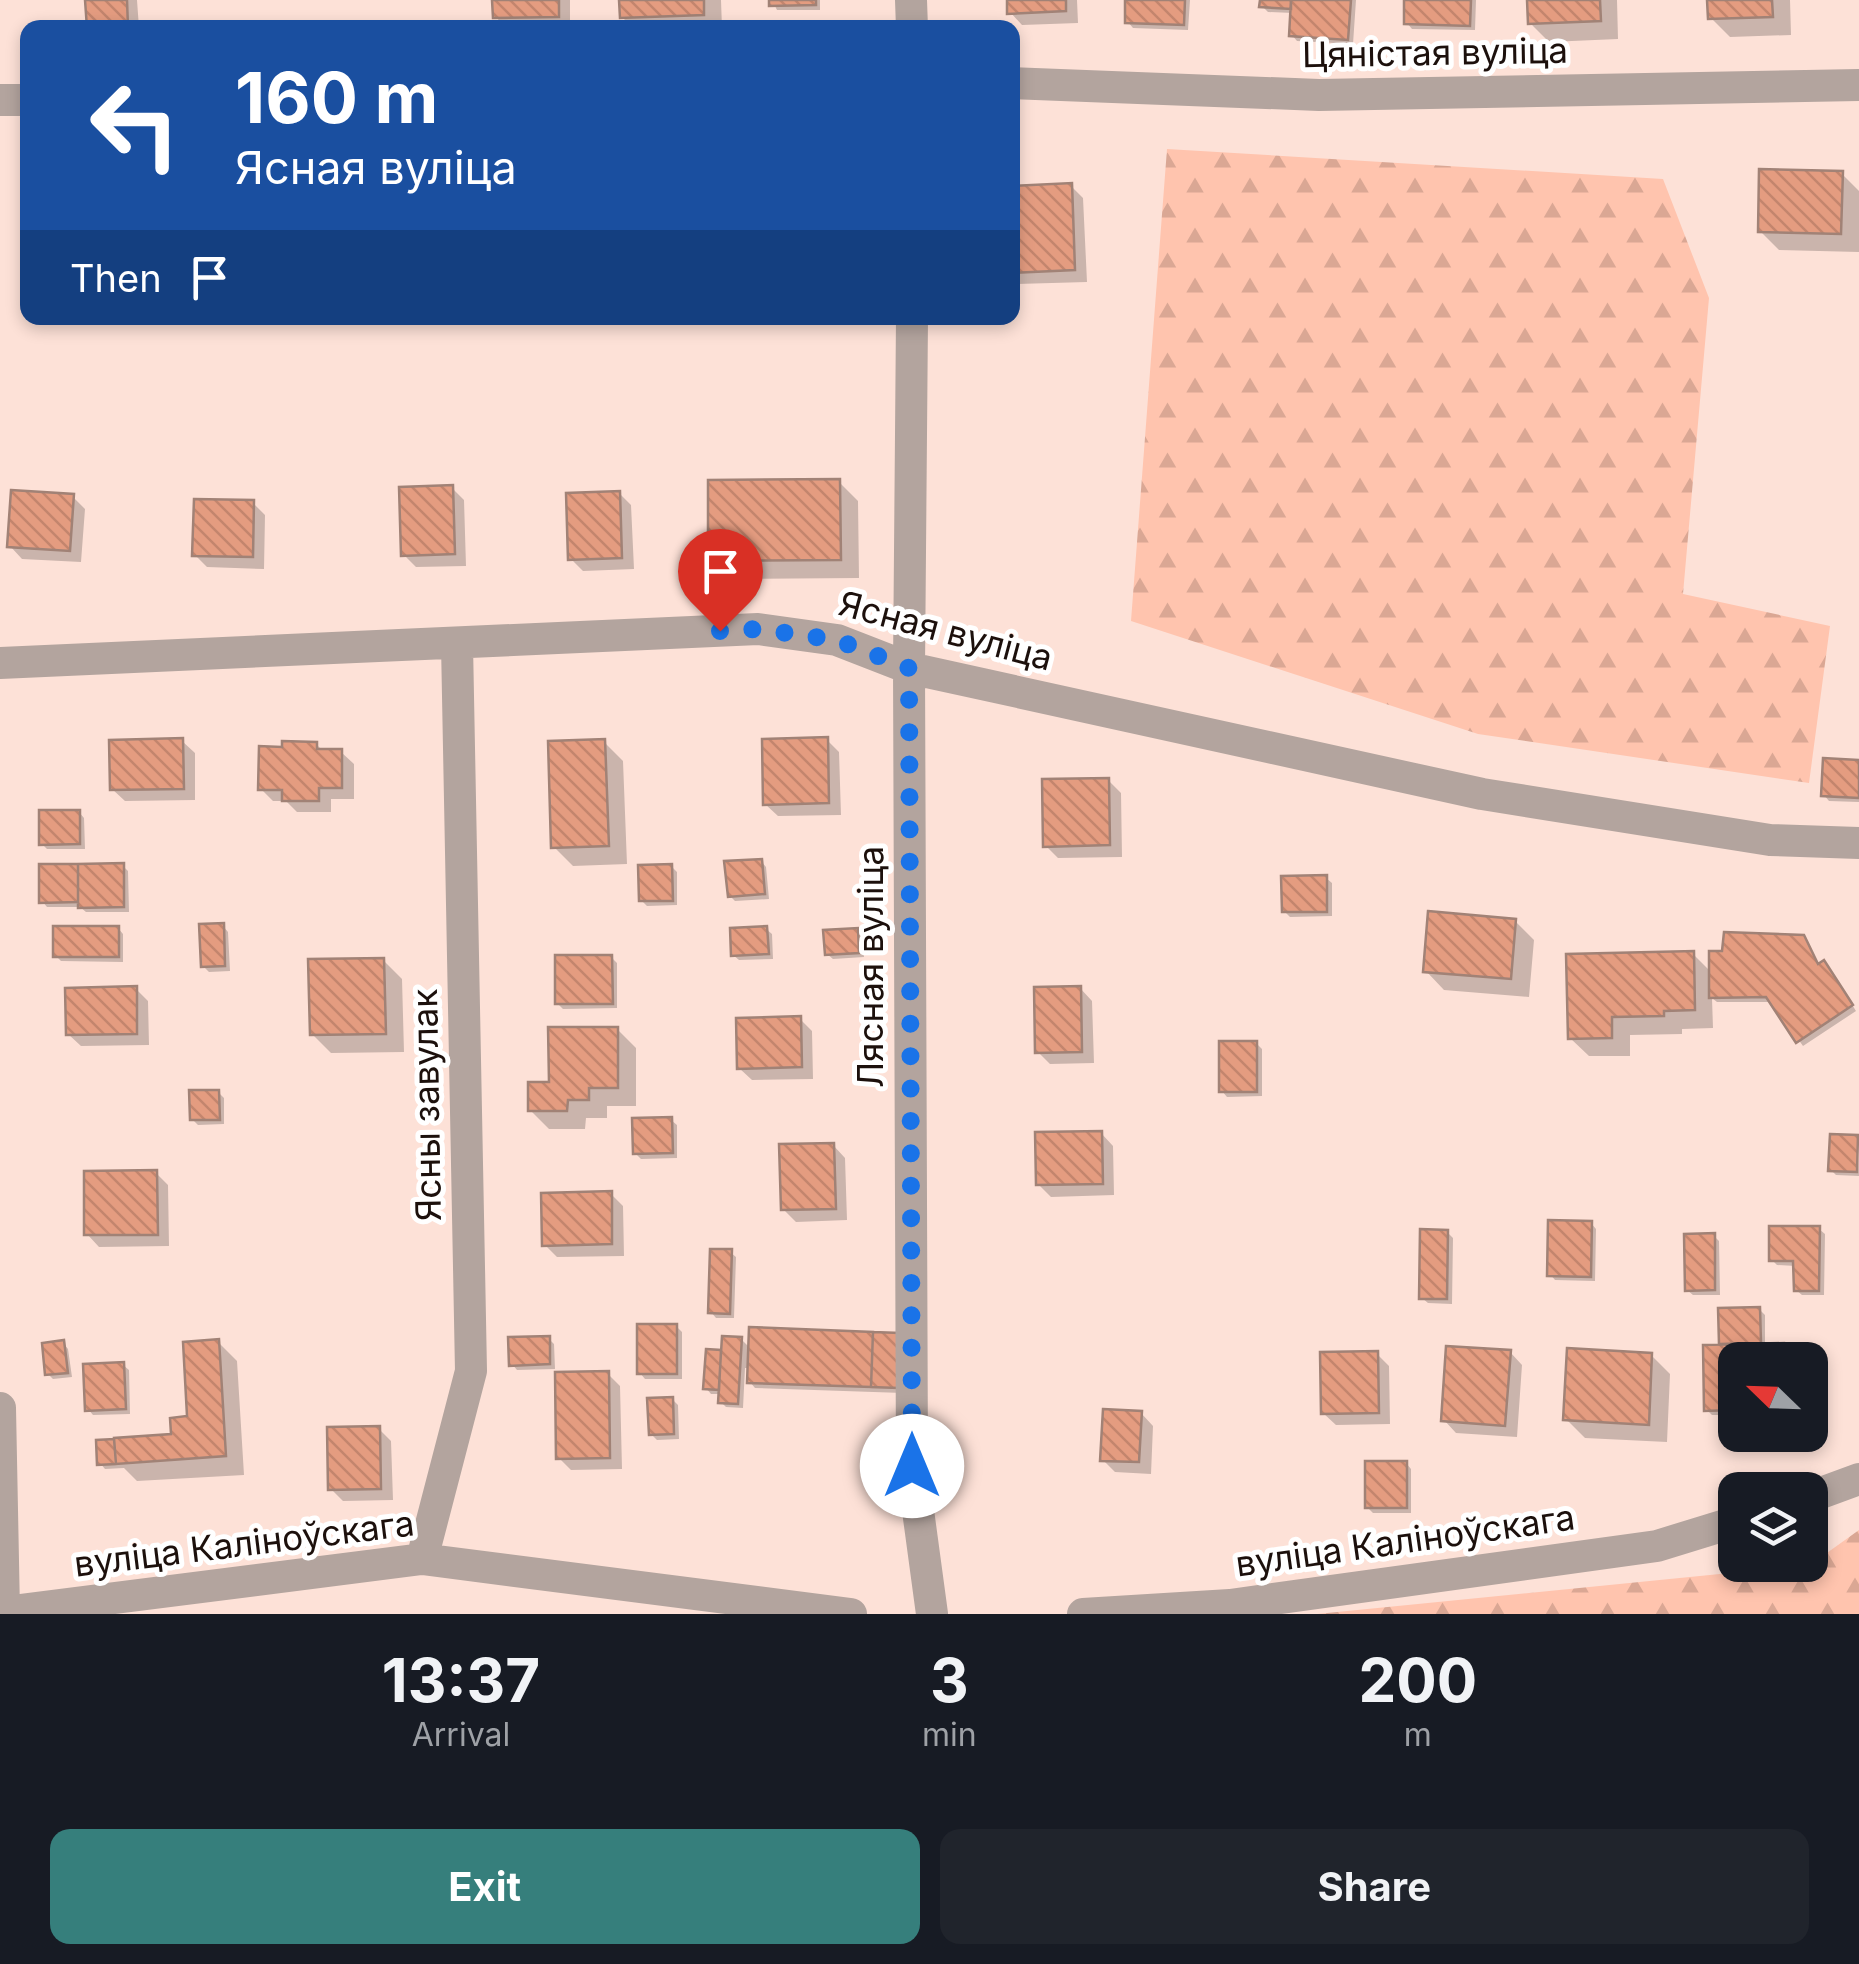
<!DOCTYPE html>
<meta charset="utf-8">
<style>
:root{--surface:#171b24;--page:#20242c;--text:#f1f3f6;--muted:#9ea1a6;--accent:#367f7c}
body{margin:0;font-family:Inter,sans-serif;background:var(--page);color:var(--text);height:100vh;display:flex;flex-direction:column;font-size:38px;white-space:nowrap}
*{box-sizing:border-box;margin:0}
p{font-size:32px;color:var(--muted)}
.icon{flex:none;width:55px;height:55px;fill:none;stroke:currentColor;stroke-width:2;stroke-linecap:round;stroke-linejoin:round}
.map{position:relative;height:1614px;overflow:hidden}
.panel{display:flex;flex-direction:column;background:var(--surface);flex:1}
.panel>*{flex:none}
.top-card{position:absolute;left:20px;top:20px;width:1000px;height:305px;border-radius:20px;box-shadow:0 5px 15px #0003;background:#1a4fa0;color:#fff;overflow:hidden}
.needle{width:65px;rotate:293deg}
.fabs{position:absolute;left:1718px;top:1342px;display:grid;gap:20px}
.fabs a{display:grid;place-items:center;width:110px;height:110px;border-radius:20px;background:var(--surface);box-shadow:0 5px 15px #0003;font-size:50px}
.pin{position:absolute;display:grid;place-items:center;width:85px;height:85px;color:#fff;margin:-102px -42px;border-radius:50% 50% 50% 0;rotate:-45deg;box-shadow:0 0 10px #0007}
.pin .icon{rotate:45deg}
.me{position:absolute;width:110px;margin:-55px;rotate:0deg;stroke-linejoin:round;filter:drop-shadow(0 0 8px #0008)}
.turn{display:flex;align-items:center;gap:35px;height:210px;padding:0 50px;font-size:45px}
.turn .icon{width:130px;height:130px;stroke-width:2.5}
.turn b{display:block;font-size:70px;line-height:85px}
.then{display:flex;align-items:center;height:95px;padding:0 50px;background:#0003;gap:20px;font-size:38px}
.eta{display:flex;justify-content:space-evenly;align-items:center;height:170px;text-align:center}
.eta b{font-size:60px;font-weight:700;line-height:70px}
.button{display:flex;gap:20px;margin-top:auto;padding:20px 50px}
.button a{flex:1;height:115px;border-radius:20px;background:var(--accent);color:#fff;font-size:40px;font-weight:700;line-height:115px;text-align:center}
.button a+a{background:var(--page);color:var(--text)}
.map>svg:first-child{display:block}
.forest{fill:url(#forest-firs)}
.shadow{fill:#0003}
.building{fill:url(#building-back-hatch);stroke:#a18276;stroke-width:2.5}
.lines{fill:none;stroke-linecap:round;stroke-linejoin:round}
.street{stroke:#b3a49e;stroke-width:32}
.route{stroke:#1a73e8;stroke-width:18;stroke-dasharray:0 32.4}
.labels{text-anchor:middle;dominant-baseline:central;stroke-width:10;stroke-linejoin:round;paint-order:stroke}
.street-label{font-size:35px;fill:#1c100c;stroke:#fff}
</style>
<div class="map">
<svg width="1859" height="1614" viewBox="0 0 1859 1614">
<defs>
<pattern id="forest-firs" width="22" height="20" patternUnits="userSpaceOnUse" patternTransform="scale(2.5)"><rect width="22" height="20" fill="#ffc4ae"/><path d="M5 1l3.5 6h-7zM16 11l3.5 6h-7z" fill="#daa794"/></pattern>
<pattern id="building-back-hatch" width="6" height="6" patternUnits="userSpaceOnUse" patternTransform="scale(2.5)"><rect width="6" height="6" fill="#e49c80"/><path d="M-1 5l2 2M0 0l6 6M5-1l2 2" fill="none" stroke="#c3856d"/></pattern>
</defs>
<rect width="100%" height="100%" fill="#fde1d7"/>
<path class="forest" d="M1167 149 1663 179 1709 298 1683 594 1830 626 1809 783 1478 734 1131 621Z
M1859 1530V1614H1317L1810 1565Z"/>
<path class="shadow" d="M88 0H137L139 28H90Z
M495 0H570V28H506L495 16Z
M621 0H721L722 28H633L622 17Z
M772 0H820V10H777Z
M1009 0H1077L1078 23 1022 25 1010 12Z
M1128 0H1190L1188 30 1133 28 1128 22Z
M1262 0H1356L1353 44 1297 41 1292 35 1293 13 1268 12 1262 6Z
M1407 0H1476L1475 30 1412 29 1407 23Z
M1529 0H1617L1618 39 1549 42 1530 23Z
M1710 0H1790L1791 35 1730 37 1711 18Z
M1842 174 1859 191V252L1779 250 1760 231Z
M1071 186 1083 198 1087 282 1017 284 1012 279V188Z
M839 482 858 501 859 578 730 579 711 560Z
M452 488 464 500 466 566 416 567 404 555Z
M619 493 631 505 634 569 583 571 571 559Z
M72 496 85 509 81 562 22 559 10 546Z
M253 503 265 515 264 569 207 567 195 555Z
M827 740 839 752 841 815 778 816 765 804Z
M182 741 195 753V800L125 801 112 789Z
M604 742 623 761 627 864 573 866 554 847Z
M316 744 324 752H341L354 764V799H331V812H297L286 801H273L261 789Z
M1859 762V802L1829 801 1824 795Z
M1108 780 1121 793 1122 857 1058 858 1046 846Z
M79 812 84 818 85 849H47L42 844Z
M761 861 766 867 769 899 735 901 730 896Z
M123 866 128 871 129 912H86L80 907H47L42 901Z
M671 866 677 872V905L647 906 641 900Z
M1326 878 1332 883V916L1290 917 1284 911Z
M1515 921 1534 940 1529 997 1444 990 1426 971Z
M223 926 228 932 230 971 209 972 203 966Z
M118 928 123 934V962L61 961 56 956Z
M766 929 772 934 773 959 739 960 733 955Z
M857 930 862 936 864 957 833 959 827 954Z
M1803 937 1820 966 1829 968 1856 1011 1803 1046 1772 1002H1717L1712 998 1713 1028 1682 1029V1034L1630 1035V1056H1589L1570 1038 1693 954 1712 973Z
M611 957 617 963V1008L563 1009 557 1003Z
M383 960 402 979 404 1052 331 1053 312 1034Z
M1080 988 1092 1001 1094 1063 1050 1064 1038 1052Z
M136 989 148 1001 149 1045 81 1046 68 1034Z
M800 1019 812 1031 813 1079 752 1080 739 1068Z
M617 1029 636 1048V1106H607V1118H586L585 1129H549L530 1110 551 1084Z
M1256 1043 1262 1049V1096L1227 1097 1222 1091Z
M218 1092 224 1098V1124L198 1125 192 1119Z
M671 1120 677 1125V1158L641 1159 635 1153Z
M1101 1133 1113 1146 1114 1195 1051 1197 1038 1184Z
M1857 1138 1859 1176 1836 1175 1831 1170Z
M833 1145 845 1158 847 1220 796 1222 783 1209Z
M156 1173 168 1185 169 1246 99 1247 87 1234Z
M611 1194 623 1206 624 1256 557 1257 545 1245Z
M1591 1223 1596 1229 1595 1281 1555 1280 1550 1274Z
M1819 1229 1825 1234 1824 1295H1802L1796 1290V1266L1777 1265 1772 1260Z
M1447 1232 1453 1238 1452 1304 1428 1303 1422 1298Z
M1714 1236 1719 1241 1720 1295H1693L1687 1290Z
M730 1252 736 1257 734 1318H716L711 1312Z
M1759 1309 1765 1315V1346L1783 1345 1789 1351V1360H1735V1415H1712L1707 1410 1721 1347V1310Z
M676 1326 682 1332V1379H645L640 1373Z
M899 1335 903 1393 755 1388 750 1382V1368H745L743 1408 726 1407 721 1402V1394H711L706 1388 708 1352H724L741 1339 751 1349Z
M549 1339 554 1344 555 1369 517 1370 512 1364Z
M218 1342 237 1361 244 1475 137 1481 124 1468 105 1469 100 1463 99 1442 174 1436 190 1419Z
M63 1343 68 1349 72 1377 53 1379 48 1374Z
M1510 1352 1522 1365 1517 1437 1456 1433 1444 1420Z
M1377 1354 1389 1366 1390 1424 1336 1425 1323 1413Z
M1651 1355 1670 1374 1667 1442 1585 1438 1566 1419Z
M123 1365 129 1370 130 1414 93 1415 88 1409Z
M608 1374 620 1386 622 1469 571 1470 559 1458Z
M672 1399 678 1405 679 1439 657 1440 651 1434Z
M1141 1413 1153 1426 1151 1474 1115 1472 1103 1460Z
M379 1429 391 1441 393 1500 343 1501 331 1489Z
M1406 1463 1411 1469V1513H1373L1367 1507Z"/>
<path class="building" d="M85 0H127L128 27 87 28Z
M492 0H559V17L493 18Z
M619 0H704V15L620 18Z
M769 0H816V5L769 6Z
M1007 0H1066V11L1007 14Z
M1125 0H1185L1184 25 1125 23Z
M1260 0H1291V9L1259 7Z
M1291 0H1351L1348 40 1289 36Z
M1404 0H1471L1470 26 1404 24Z
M1527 0H1600L1601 21 1528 24Z
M1707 0H1772L1773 17 1708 19Z
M1759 169 1843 171 1841 234 1758 232Z
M1072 183 1075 270 1012 273V186Z
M840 479 841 560 708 561V480Z
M453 485 455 554 401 556 399 487Z
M11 490 74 494 70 551 7 547Z
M620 491 622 558 568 560 566 493Z
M194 499 254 500 253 557 192 556Z
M828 737 829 803 763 805 762 739Z
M183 738 184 789 110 790 109 740Z
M605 739 609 846 551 848 548 741Z
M282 741 317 742V749H342V788H319V801H282V790H258L259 746 282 747Z
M1823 758 1859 760V798L1821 796Z
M1109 778 1110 845 1043 847 1042 779Z
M39 810H80V844L39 845Z
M762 859 765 894 728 897 724 861Z
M124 863V907L78 908V864Z
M39 864H78V902L39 903Z
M672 864 673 901H639L638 865Z
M1327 875V912H1282L1281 876Z
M1428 911 1516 919 1511 979 1423 972Z
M224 923 225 966 201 967 199 924Z
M53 926H119V957H53Z
M767 926 769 954 731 956 730 928Z
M858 928 859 953 825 955 823 930Z
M1724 932 1804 935 1818 964 1824 960 1853 1005 1796 1043 1766 997 1709 998V951H1722Z
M1694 951 1695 1010 1664 1011V1016L1612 1017V1038L1568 1039 1566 954Z
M555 955H612L613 1004H555Z
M384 958 386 1034 310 1035 308 959Z
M137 986V1034L66 1035 65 988Z
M1081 986 1082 1052 1035 1053 1034 987Z
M801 1016 802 1067 737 1069 736 1018Z
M548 1027H618V1088H589V1100H568L567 1111H528V1082H549Z
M1219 1041H1257V1092H1219Z
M189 1090H219L220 1120H190Z
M672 1117 673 1153 633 1154 632 1118Z
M1102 1131 1103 1184 1036 1185 1035 1132Z
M1830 1134 1858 1135 1857 1172 1828 1171Z
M834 1143 836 1209 781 1210 779 1144Z
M157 1170 158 1235H84V1171Z
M612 1191V1244L542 1246 541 1193Z
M1548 1220 1592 1221 1591 1277 1547 1276Z
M1769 1226H1820L1819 1291H1794L1793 1261H1769Z
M1420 1229 1448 1230 1447 1299H1419Z
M1715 1233V1290L1685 1291 1684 1234Z
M710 1249H732L730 1314 708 1313Z
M1760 1307 1761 1343 1719 1344 1718 1308Z
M637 1324H677V1374H637Z
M749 1327 873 1332 871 1387 747 1383Z
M873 1332 900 1333 898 1388 871 1387Z
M550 1336V1364L509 1366 508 1337Z
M722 1336 742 1337 738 1404 718 1403Z
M219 1339 226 1456 116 1464 114 1438 171 1434 170 1418 187 1416 183 1342Z
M64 1340 68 1373 45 1375 42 1343Z
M1784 1343 1785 1360H1735V1410L1704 1411 1703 1345Z
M1446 1346 1511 1350 1505 1426 1441 1421Z
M1567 1348 1652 1353 1649 1425 1563 1420Z
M706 1349 721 1350 719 1390 703 1389Z
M1378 1351 1379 1413 1321 1414 1320 1352Z
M124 1362 126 1409 85 1411 83 1364Z
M609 1371 610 1458 556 1459 555 1372Z
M673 1397 674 1434 649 1435 647 1398Z
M1103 1409 1142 1411 1139 1462 1100 1461Z
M380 1426 381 1489 328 1490 327 1427Z
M114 1439 116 1464 97 1465 96 1440Z
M1365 1461H1407V1508H1365Z"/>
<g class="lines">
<path class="street" d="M911 0 912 28
M1012 83 1319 95 1859 85
M0 100H28
M912 318 909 668 912 1466 932 1614
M0 663 758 629 837 640 909 668 1482 794 1770 840 1859 843
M0 1408 4 1612 422 1559 851 1614
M1810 1497 1859 1479
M422 1559 471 1371 457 644
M1083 1614 1230 1605 1657 1546 1735 1522"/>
</g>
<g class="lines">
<path class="route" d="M720 631 758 629 837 640 909 668 912 1466"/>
</g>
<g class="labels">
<g class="street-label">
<text transform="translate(1435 52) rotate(-1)">Цяністая вуліца</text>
<text transform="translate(946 630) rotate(15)">Ясная вуліца</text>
<text transform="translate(870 967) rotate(-90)">Лясная вуліца</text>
<text transform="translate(426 1105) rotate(-91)">Ясны завулак</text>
<text transform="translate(1405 1540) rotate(-8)">вуліца Каліноўскага</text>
<text transform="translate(244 1543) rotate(-7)">вуліца Каліноўскага</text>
</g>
</g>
</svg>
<div class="fabs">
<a><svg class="needle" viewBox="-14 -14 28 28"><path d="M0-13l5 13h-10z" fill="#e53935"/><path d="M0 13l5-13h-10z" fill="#9ea1a6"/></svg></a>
<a><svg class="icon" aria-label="layers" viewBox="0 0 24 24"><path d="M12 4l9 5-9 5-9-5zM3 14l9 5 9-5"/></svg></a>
</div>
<div class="pin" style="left:720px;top:631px;background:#d93025"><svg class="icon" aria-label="arrive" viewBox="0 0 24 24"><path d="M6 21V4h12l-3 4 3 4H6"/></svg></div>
<svg class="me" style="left:912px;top:1466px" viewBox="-20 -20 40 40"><circle r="19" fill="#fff"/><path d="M0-13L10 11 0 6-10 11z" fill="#1a73e8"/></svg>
<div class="top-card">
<div class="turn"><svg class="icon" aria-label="left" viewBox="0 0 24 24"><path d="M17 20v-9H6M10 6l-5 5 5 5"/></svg><div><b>160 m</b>Ясная вуліца</div></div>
<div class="then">Then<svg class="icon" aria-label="arrive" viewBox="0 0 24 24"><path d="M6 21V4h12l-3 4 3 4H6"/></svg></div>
</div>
</div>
<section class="panel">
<div class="eta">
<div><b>13:37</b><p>Arrival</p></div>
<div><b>3</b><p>min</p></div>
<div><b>200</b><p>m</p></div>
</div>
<div class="button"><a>Exit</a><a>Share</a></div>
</section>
